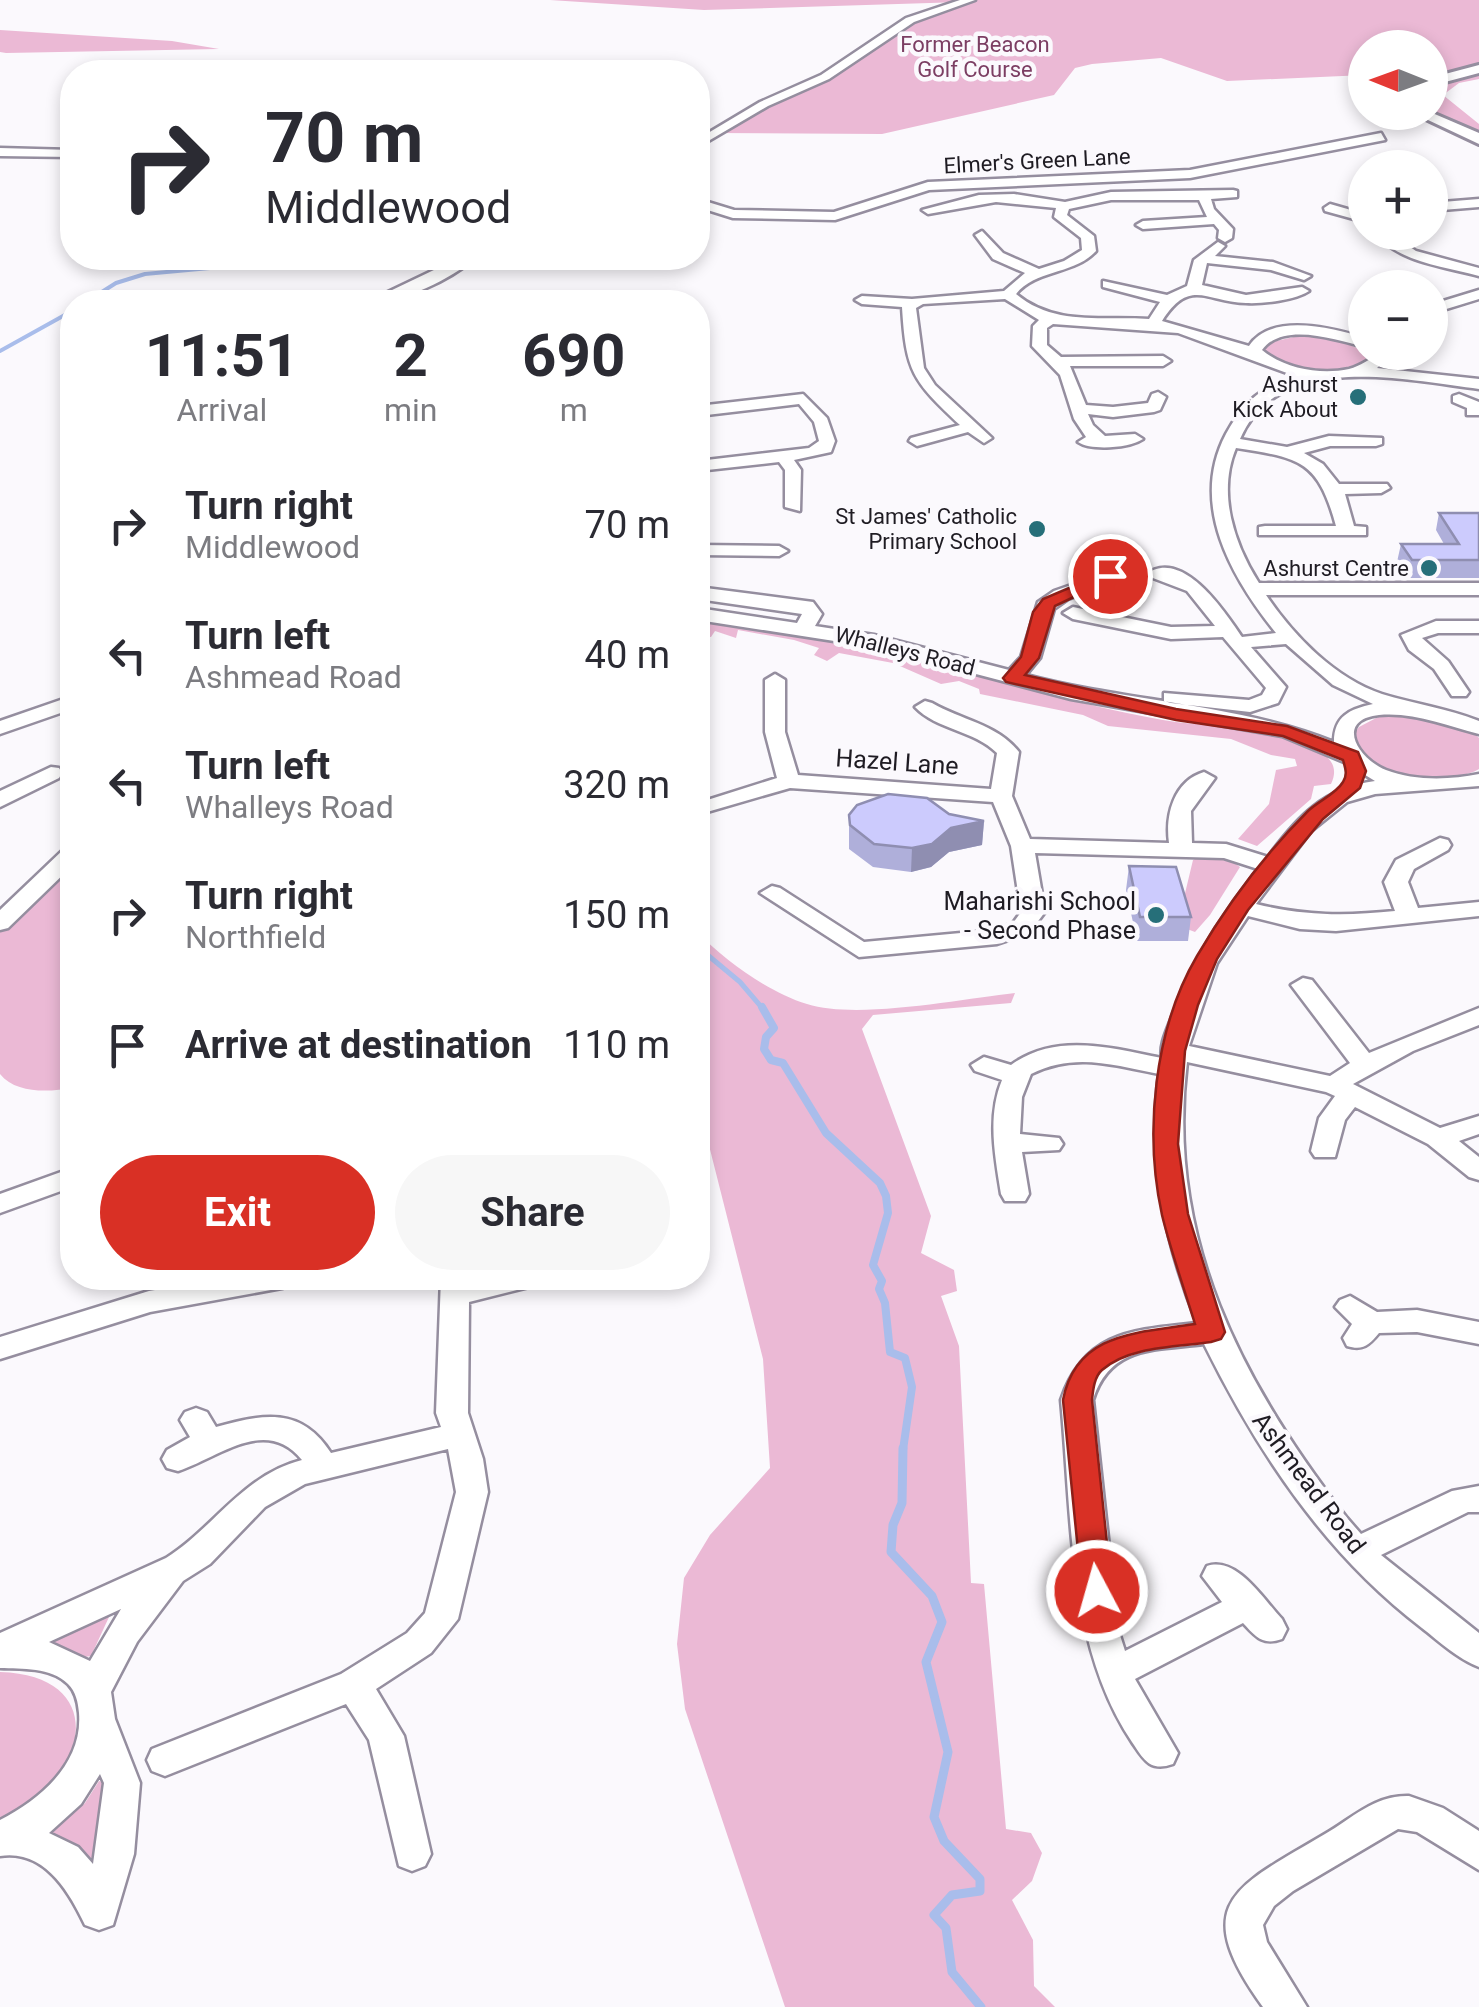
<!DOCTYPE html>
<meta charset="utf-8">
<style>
:root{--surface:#fff;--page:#f7f7f7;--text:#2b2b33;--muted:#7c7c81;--accent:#d93025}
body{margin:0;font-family:Roboto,sans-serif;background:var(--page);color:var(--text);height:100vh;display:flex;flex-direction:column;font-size:38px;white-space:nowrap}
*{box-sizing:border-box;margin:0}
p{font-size:32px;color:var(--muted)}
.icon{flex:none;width:55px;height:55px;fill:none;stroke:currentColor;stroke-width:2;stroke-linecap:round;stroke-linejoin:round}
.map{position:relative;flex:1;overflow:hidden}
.sheet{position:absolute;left:60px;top:290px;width:650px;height:1000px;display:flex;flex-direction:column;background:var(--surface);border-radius:40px;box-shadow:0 5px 15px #0003}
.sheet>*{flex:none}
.guide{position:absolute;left:60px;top:60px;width:650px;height:210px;border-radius:40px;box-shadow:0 5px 15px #0003;background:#fff;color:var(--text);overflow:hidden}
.needle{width:65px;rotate:271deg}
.controls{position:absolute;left:1348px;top:30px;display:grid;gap:20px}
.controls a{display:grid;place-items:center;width:100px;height:100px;border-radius:50%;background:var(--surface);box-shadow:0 5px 15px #0003;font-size:50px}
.pin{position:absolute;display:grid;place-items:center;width:85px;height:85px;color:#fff;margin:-42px;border:5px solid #fff;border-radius:50%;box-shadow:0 2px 10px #0007}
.me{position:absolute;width:110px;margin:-55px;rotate:354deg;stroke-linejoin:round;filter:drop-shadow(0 0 8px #0008)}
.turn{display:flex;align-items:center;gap:35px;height:210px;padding:0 40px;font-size:45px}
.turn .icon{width:130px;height:130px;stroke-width:2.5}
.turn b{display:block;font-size:70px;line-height:85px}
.eta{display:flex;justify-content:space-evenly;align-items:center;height:170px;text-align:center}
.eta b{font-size:60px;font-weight:700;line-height:70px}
.button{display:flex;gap:20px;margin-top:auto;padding:20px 40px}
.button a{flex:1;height:115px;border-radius:60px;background:var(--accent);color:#fff;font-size:40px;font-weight:700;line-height:115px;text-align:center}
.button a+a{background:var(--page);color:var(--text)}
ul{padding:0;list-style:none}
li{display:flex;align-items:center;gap:30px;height:130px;padding:0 40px}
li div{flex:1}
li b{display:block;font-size:38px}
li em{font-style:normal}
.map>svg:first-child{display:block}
.green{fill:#ebb9d5}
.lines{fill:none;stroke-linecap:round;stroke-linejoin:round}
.stream-far3{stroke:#a9bdeb;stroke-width:4}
.stream-far2{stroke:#a9bdeb;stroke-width:5}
.stream-far1{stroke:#a9bdeb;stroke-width:8}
.stream{stroke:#a9bdeb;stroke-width:9}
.minor-casing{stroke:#958e9f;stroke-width:5}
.major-casing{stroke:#958e9f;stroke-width:6}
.minor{fill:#fff;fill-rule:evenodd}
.major{fill:#fff;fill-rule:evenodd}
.wall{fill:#afafda}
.shaded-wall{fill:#8f8eb1}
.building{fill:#cccbfd;stroke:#8f8eb1;stroke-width:2.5}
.route{fill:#d93025;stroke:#8d1f18;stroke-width:2.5}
.poi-dot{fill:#266f79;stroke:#fbf9fd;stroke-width:4}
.labels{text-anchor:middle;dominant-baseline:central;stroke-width:9;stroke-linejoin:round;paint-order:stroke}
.far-park-label{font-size:22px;fill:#7c3e63;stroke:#fbf9fd}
.far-street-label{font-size:22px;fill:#1f1c23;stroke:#fbf9fd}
.far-poi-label{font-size:22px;fill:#1f1c23;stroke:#fbf9fd;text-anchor:end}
.street-label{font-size:25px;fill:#1f1c23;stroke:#fbf9fd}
.poi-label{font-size:25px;fill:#1f1c23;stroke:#fbf9fd;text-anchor:end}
</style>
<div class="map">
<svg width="1479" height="2007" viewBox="0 0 1479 2007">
<rect width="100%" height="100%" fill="#fbf9fd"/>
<path class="green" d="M550 0H1479V67L1430 74V48H1365V75L1227 81 1161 58 1092 64 1075 68 1054 95 882 134 713 133 825 77 910 20 962 2 704 10Z
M0 30 172 41 219 49 6 53 0 52Z
M1479 70V79L1459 83 1443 95 1479 124V137L1430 112V83Z
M1302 335 1333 338 1364 351 1367 361C1334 382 1294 371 1263 353L1268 343Z
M698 619 829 637 846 646 947 667 953 676 975 673C1036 692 1099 709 1163 720 1209 728 1265 724 1307 745 1325 753 1341 763 1331 784L1314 786 1311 799 1257 846 1238 839 1269 804 1276 770 1297 766 1295 759 1271 755 1231 739 1108 726 1083 715 980 694 979 689 959 681 941 684 893 663 839 653 827 661 814 655 819 648 794 640 738 630 736 638 715 631 711 637 698 636Z
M1411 713 1473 732 1479 738V769C1449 787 1354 781 1354 734L1359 727 1380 716Z
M1204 854 1226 857 1240 867 1210 915 1195 932 1187 929 1181 910 1193 860Z
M72 862V1088C49 1092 16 1094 0 1074V932Z
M698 933C726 961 768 992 807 1004 857 1020 961 999 1015 993L1011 1003 873 1015 862 1029 931 1216 921 1253 954 1270 957 1291 941 1296 959 1346 971 1583 984 1584 1006 1829 1031 1833 1042 1853 1032 1881 1012 1900 1033 1940 1034 1986 1055 2007H785L685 1709 677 1644 684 1578 710 1535 770 1468 763 1359 698 1102Z
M106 1612 109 1617 91 1656 85 1657 47 1642Z
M0 1672C117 1676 84 1788 0 1819Z
M99 1781 111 1784 101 1869 46 1836 85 1803Z"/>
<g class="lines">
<path class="stream-far3" d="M86 302 116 283 145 274 319 258
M0 351 72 311"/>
<path class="stream-far2" d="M698 947 740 982 764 1010"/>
<path class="stream-far1" d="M762 1007 774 1028 766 1037 764 1049 771 1060 783 1063 826 1133 880 1183 886 1196 888 1213 873 1265 882 1281 879 1289 885 1303 890 1352 905 1358 912 1387 903 1450"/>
<path class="stream" d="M903 1448 902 1503 893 1525 891 1552 932 1596 942 1622 926 1662 948 1752 934 1817 944 1841 980 1879V1891L952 1895 934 1915 946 1928 952 1972 981 2007"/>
<g class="minor-casing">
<path id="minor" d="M960 0H975L914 22 829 79 768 106 698 147V139L760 102 821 75 906 18Z
M1381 133 1385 140 1190 178 929 190 835 220 733 218 698 207V199L734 210 834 212 928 182 1190 170Z
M0 148 72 150V157L0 156Z
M1233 190 1237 191V197L1211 199 1214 209 1233 229 1232 238 1225 242 1218 238 1219 230 1214 224 1143 229 1136 225 1143 221 1207 217 1199 200H1111L1069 209 1067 215 1094 236 1096 251C1074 275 1036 269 1016 294 1054 326 1102 316 1149 319L1160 302 1103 287V281L1167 295 1187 286 1194 260 1218 242 1225 246 1215 256 1273 262 1311 276 1304 280 1271 270 1207 263 1202 285 1246 295 1302 287 1309 291C1296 300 1263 304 1246 303 1206 302 1190 277 1162 321L1249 346C1271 312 1333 328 1365 338V347C1337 340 1283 321 1262 350 1285 369 1321 375 1349 369 1361 366 1369 359 1379 354L1387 359 1377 368 1479 379V389C1404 380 1278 350 1240 439L1287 447 1329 436 1382 438V444L1376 446H1330L1304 453 1323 464 1339 484H1387L1390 488 1381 493 1345 494 1354 526 1366 527V535H1259V527L1265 526H1336C1318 460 1300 458 1236 448 1217 493 1234 544 1259 583H1479V595H1266C1293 635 1334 678 1382 694 1414 704 1447 708 1479 721V734C1446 726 1415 712 1379 715 1334 720 1358 759 1386 770 1414 781 1450 780 1479 774V786L1375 794 1347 802 1311 831 1256 904C1305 916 1346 916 1395 911L1384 882 1396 860 1440 838 1448 840 1451 845 1448 850 1414 869 1408 882 1418 908 1479 902V916L1336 931 1300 929 1248 916 1217 963 1189 1046 1330 1076 1350 1063 1291 985 1303 978 1312 980 1369 1053 1479 1008V1025L1413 1051 1353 1084 1440 1128 1479 1116V1134L1459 1141 1479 1157V1180L1469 1177 1428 1144 1355 1107 1345 1120 1335 1157H1315L1311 1151 1319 1118 1335 1096 1326 1092 1187 1062C1165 1238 1242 1383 1347 1518L1361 1534 1452 1491 1479 1486V1512H1468L1381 1555 1479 1633V1667C1458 1659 1440 1642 1422 1628 1325 1554 1258 1453 1204 1344 1156 1350 1110 1345 1093 1400L1118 1629 1125 1651 1222 1602 1202 1576 1207 1566C1237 1556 1263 1599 1282 1619L1287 1629 1282 1639C1263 1646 1256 1637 1243 1623L1135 1679 1178 1753 1173 1764C1150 1772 1144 1760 1132 1742 1067 1645 1072 1513 1061 1400 1084 1331 1133 1330 1197 1323 1165 1242 1147 1161 1159 1074 1114 1065 1074 1052 1031 1074L1022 1097 1020 1134 1059 1138 1063 1144 1059 1150 1022 1152 1029 1194 1025 1201H1005L1001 1194C995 1156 987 1117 1002 1080L975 1071 971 1065 984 1057 1011 1065C1056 1032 1111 1048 1162 1058 1159 1045 1168 1028 1173 1014 1196 954 1221 917 1258 869L1224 858 1035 853 1045 912 1029 933 997 944 859 957 760 893 772 886 780 888 864 942 993 930 1013 923 1021 912 1011 846 993 802 790 788 707 812 699 810 698 803 777 778 765 732V680L775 674 785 680V732L798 775 991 789 997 753C974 730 937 730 915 707L925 701 932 703C961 720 997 724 1019 752L1012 796 1030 839 1169 843C1165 815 1174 781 1204 772L1215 778 1191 811 1192 843 1226 844 1268 857C1297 817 1324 788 1375 781L1344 762 1282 736 1071 699 873 647 698 620V608L797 623 802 614 698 599V587L813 602 822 614 815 626 874 635 1009 670 1021 657 1038 602 1054 591 1097 576 1117 560 1126 565 1111 584 1068 599 1054 609 1040 658 1026 675C1127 702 1237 703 1334 742 1334 716 1350 709 1373 704L1333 685 1286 644 1251 647 1286 687 1278 703 1250 712 1171 703 1164 701V693L1249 700 1262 695 1266 688 1223 637 1171 639 1073 619 1063 613 1073 607 1171 627 1215 626 1187 591 1145 575C1182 546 1225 612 1242 637L1276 633C1231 577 1189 504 1226 434 1242 404 1262 385 1295 376L1178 333 1053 324 1047 328V345L1061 357 1163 356 1171 361 1163 366H1070L1086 405 1113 407 1148 403 1152 394 1158 392 1166 397 1160 410 1154 412 1113 417 1088 414 1093 425 1105 436 1135 434 1143 439C1130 448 1091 451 1078 442L1086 437 1074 419 1060 375 1032 346 1033 326 1039 320 1005 299 923 304 916 308 924 368 935 385 992 438 984 443 968 432 917 446 909 441 911 438 960 425C912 380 906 372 902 307L862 304 855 300 862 296 912 299 1004 291 1025 273 993 259 975 235 982 231 1003 253 1039 269 1064 261 1082 250 1081 238 1054 217 1056 208 996 202 928 214 922 210 979 195 1014 194 1065 202 1111 192Z
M1479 199V207L1430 211V203Z
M1330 204 1365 214V222L1325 211 1324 208Z
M1374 232H1388L1416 251 1479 268V276C1443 266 1399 263 1374 232Z
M459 258H475C450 280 400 304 367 302Z
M1479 290V299L1430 314V305Z
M803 394 827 418 835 441 831 452 794 460 801 470 800 511 785 507V470L779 462 698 471V461L809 448 819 441 814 422 799 404 698 416V406Z
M1459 394 1479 402V415H1467V408L1453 402V396Z
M698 545 779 546 788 551 779 556 698 555Z
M1436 621H1479V633H1438L1422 638 1448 661 1469 692 1466 696H1452L1434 669 1409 650 1401 635Z
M72 696V709L0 734V721Z
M51 767 59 768 62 773 59 778 0 807V791Z
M72 847V866L8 928 0 930V910L64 849Z
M72 1168V1187L0 1213V1194Z
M227 1278H297L292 1285 282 1288 150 1312 0 1359V1337L149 1291Z
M441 1278H469L470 1281 542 1278 537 1285 469 1302 468 1413 483 1459 488 1492 458 1619 431 1653 376 1689 404 1736 431 1854 425 1866 412 1871 399 1866 369 1740 346 1704 165 1776 152 1771 147 1760 152 1749 341 1674 407 1633 425 1613 456 1492 448 1449 305 1484 265 1507 210 1564 183 1581 137 1642 111 1692 115 1719 140 1783 134 1854 113 1925 99 1930 85 1925C69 1891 44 1849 0 1856V1820C41 1799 83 1763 79 1713 78 1702 76 1692 68 1684 51 1667 22 1669 0 1668V1633L166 1558C215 1527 243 1475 302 1460 266 1415 218 1458 178 1471L167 1468 162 1459 167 1450 190 1437 180 1420 185 1412 196 1408 207 1412 216 1427C263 1414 301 1406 331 1453L441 1427 436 1413ZM121 1609 90 1661 49 1642ZM100 1774 104 1783 93 1864 78 1847 49 1833 81 1804Z
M1350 1296 1377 1312 1417 1310 1479 1322V1344L1417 1332 1379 1333C1369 1345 1363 1351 1347 1346L1343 1338 1352 1324 1335 1307 1340 1300Z
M1409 1796 1443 1808 1479 1831V1870L1417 1832 1398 1829 1293 1891 1274 1906 1263 1925 1267 1942 1307 2007H1263C1187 1902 1236 1887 1325 1834 1353 1818 1374 1795 1409 1796Z"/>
</g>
<g class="major-casing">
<path id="major" d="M1479 65V73L1430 86V78Z
M1411 112H1430L1479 133V144Z"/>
</g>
<use href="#minor" class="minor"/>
<use href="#major" class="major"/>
</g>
<path class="wall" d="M1439 513H1479V578H1408L1397 562 1401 544H1444L1436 530Z
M949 814 984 821 982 845 949 852 931 867 911 872 873 867 849 849V815Z
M1129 866 1191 917 1188 941H1137L1126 890Z"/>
<path class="shaded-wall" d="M984 821 982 845 949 852 931 867 911 872 912 848 951 828Z"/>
<path class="building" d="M1439 513H1479V560H1412L1401 544H1459Z
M888 794 927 798 949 814 984 821 951 828 932 844 912 848 874 844 850 825 849 815 857 805Z
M1129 866 1176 867 1191 917H1140Z"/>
<path class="route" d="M1104 573 1118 576 1055 606 1039 658 1025 675 1176 709 1287 726 1358 752 1366 771 1360 788 1323 819 1248 910 1217 959 1198 1005 1185 1051 1178 1144 1188 1214 1225 1332 1221 1339 1211 1342C1177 1347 1129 1346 1102 1370 1094 1377 1093 1391 1092 1400L1112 1591 1108 1600 1097 1603 1086 1600 1082 1591 1063 1400C1076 1332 1138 1333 1195 1324 1184 1288 1171 1252 1162 1215 1144 1133 1154 1029 1197 956 1227 905 1266 853 1308 811 1318 801 1336 794 1343 782 1348 775 1345 767 1343 760L1283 736 1176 720 1006 682 1003 678 1021 657 1033 612 1043 599Z"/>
<g class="poi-dot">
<circle cx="1358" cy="397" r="10"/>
<circle cx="1037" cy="529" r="10"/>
<circle cx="1429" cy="568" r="10"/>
<circle cx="1156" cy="915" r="10"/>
</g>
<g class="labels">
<g class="far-park-label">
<text x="975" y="44">Former Beacon<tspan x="975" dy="25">Golf Course</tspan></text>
</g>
<g class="far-street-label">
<text transform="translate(1037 161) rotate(-3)">Elmer's Green Lane</text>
<text transform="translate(905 651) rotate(14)">Whalleys Road</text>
</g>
<g class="far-poi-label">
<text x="1338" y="384">Ashurst<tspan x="1338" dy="25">Kick About</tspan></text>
<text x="1017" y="516">St James' Catholic<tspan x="1017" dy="25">Primary School</tspan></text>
<text x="1409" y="568">Ashurst Centre</text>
</g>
<g class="street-label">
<text transform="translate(897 762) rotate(4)">Hazel Lane</text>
<text transform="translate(1309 1483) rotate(53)">Ashmead Road</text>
</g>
<g class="poi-label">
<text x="1136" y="901">Maharishi School<tspan x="1136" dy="29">- Second Phase</tspan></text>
</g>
</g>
</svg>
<div class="controls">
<a><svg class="needle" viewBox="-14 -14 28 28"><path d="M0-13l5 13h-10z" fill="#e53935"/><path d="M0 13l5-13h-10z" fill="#7c7c81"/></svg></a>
<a>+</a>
<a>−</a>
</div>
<div class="pin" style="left:1110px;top:576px;background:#d93025"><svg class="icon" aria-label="arrive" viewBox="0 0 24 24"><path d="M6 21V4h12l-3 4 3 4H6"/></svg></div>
<svg class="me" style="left:1097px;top:1591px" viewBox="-20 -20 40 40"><circle r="17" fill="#d93025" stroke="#fff" stroke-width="3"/><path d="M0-11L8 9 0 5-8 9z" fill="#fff"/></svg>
<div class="guide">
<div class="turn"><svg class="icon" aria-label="right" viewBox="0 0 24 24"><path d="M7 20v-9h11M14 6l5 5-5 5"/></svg><div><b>70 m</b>Middlewood</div></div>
</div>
<section class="sheet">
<div class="eta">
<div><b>11:51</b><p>Arrival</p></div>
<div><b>2</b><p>min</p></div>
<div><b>690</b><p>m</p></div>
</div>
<ul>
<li><svg class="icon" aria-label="right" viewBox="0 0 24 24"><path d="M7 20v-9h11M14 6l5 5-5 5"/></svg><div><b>Turn right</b><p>Middlewood</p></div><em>70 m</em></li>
<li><svg class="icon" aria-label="left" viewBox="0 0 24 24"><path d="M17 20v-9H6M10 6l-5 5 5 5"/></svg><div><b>Turn left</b><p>Ashmead Road</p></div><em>40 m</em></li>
<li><svg class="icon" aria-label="left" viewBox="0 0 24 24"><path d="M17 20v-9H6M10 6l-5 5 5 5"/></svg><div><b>Turn left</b><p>Whalleys Road</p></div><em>320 m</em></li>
<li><svg class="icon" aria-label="right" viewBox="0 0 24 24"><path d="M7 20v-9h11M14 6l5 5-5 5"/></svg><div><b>Turn right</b><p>Northfield</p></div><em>150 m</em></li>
<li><svg class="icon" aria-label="arrive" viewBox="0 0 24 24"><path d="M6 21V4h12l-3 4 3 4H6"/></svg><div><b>Arrive at destination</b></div><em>110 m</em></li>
</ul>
<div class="button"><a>Exit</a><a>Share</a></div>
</section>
</div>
